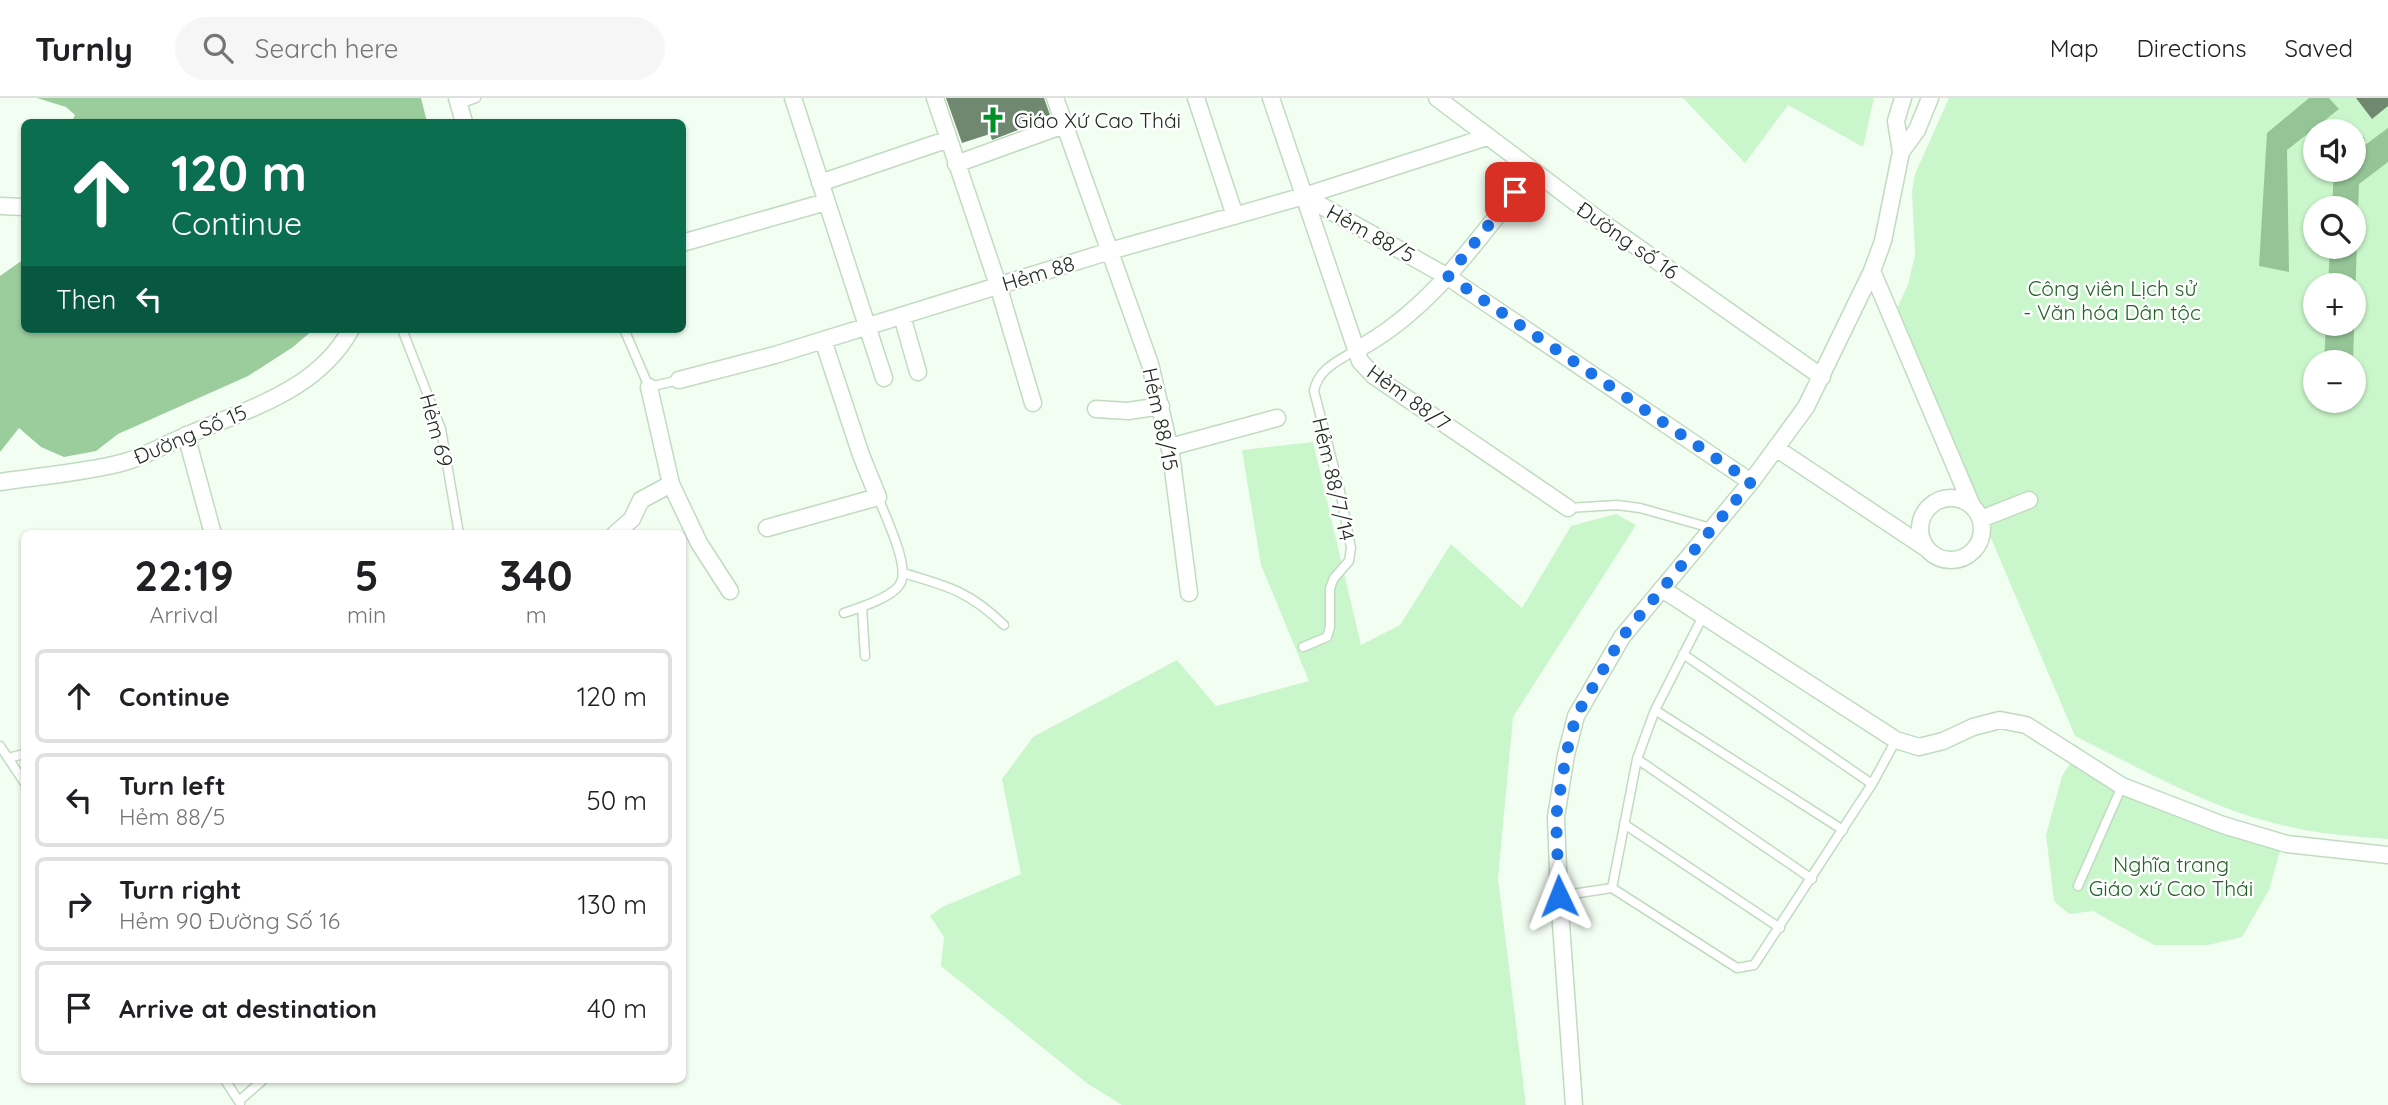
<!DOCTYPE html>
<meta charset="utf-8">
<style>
:root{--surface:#fff;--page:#f6f6f6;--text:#202124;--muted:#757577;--line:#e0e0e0}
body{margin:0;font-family:Quicksand,sans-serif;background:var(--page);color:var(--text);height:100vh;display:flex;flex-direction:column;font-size:26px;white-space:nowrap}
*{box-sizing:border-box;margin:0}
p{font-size:23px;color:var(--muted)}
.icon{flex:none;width:38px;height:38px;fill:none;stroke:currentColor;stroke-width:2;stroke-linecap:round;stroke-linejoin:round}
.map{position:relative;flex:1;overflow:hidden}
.side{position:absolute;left:21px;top:432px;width:665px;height:553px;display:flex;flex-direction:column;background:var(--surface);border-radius:10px;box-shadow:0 2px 5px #0004}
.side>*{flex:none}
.hud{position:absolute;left:21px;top:21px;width:665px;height:214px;border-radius:10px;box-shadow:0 2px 5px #0004;background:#0b6e4f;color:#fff;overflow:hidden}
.fabs{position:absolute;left:2303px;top:21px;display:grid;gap:14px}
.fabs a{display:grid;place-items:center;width:63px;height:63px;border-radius:50%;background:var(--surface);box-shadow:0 2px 5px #0004;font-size:35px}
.pin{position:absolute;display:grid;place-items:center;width:60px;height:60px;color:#fff;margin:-30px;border-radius:14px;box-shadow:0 4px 10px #0006}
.me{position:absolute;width:77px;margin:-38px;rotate:358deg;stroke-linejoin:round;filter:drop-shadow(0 0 5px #0008)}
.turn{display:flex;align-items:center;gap:24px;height:147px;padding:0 35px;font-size:32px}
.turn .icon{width:91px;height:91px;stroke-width:2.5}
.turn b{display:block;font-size:49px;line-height:60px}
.then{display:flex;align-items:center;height:66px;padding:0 35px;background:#0003;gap:14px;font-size:26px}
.eta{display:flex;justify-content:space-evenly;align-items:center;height:119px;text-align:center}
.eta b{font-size:42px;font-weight:800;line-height:49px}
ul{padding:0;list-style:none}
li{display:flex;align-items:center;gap:21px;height:94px;margin:0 14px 10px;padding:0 21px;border:4px solid var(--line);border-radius:10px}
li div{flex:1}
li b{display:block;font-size:26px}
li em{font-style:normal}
header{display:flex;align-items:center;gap:42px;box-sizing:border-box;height:98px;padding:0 35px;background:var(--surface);border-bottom:2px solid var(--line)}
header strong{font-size:33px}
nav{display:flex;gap:38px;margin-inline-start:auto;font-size:24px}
.search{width:490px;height:63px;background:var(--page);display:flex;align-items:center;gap:18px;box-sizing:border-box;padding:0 24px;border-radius:38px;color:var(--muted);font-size:26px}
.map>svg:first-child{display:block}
.green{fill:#caf6cb;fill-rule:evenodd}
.forest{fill:#95c596}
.water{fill:#9bcc9c}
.building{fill:#708870}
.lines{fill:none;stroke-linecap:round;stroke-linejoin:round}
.service-casing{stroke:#c0dbc0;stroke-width:11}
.minor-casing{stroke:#c0dbc0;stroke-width:19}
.service{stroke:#fff;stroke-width:8}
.minor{stroke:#fff;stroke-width:16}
.route{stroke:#1a73e8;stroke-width:12;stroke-dasharray:0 21.6}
.labels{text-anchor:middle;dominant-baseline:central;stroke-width:5;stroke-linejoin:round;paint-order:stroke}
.poi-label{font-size:21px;fill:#232d23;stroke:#fff;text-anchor:start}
.street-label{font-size:21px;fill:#232d23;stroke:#fff}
.park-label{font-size:21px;fill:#206327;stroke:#fff}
</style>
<header>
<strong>Turnly</strong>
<div class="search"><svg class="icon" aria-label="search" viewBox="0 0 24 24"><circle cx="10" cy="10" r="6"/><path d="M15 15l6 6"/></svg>Search here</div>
<nav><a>Map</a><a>Directions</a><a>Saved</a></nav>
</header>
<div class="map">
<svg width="2388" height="1007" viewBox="0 0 2388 1007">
<rect width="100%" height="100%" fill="#f3fef3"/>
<path class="green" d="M1683 0H1874L1863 49 1788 7 1745 65Z
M1949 0H2388V741C2352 738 2316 736 2282 727 2208 710 2142 671 2075 638L1895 214 1908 187 1915 157 1912 93 1915 76ZM2315 33H2354V72H2315ZM2315 110H2354V149H2315ZM2315 187H2354V226H2315ZM2315 264H2354V303H2315Z
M1313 344 1361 547 1400 527 1451 446 1522 510 1571 428 1616 416 1636 427 1513 619 1498 781 1526 1007H1122L1088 986 941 868 944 839 930 818 942 809 1021 776 1002 681 1033 639 1177 562 1216 608 1309 583 1261 467 1242 352Z
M2074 660 2280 753 2269 792 2242 839 2208 847H2154L2093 813 2069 816 2054 803 2046 737 2062 678Z"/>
<path class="forest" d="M2309 0H2329L2339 11 2287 52 2289 174 2259 168 2267 35Z
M2388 30V64L2359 86 2353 264H2324L2326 226H2354V187H2328L2330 149H2354V110H2332L2334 72H2354V39H2364L2365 47Z"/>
<path class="water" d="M37 0H421L427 24H72L75 17 66 9Z
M24 161V231H314L293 249 248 278 118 336 96 353 64 359 41 349 19 330 0 354V178Z"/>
<path class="building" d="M946 0H1044L1050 17 1017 27 1018 32 992 42 990 36 962 45Z
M2356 0H2388V8L2372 21Z"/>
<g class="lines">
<g class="service-casing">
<path id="service" d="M459 6 476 0
M402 231 441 331 459 436
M624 231 649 289 679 282
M1568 410 1617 407 1640 410 1711 430
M903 475C948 488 970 494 1004 527
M862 509 865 558
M844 515C859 510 895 499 901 484 909 466 885 418 878 399
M1303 549 1327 539 1330 529V490L1334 480 1349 463 1351 450 1340 393 1314 293C1318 271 1338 263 1356 252
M1683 556 1872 686
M1655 612 1843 732
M0 648 24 684
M8 660 24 656
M1637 661 1812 781
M1624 726 1780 830
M2078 788 2122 688
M1612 790 1637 661 1655 612 1703 518
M1559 798 1612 790 1737 870 1754 867 1872 686 1896 642
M225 982 240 1005
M239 1003 263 982"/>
</g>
<g class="minor-casing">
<path id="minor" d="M457 0 464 24
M793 0 884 280
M935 0 998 187 1033 305
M1055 0 1150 266 1171 356 1189 495
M1196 0 1235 118
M1271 0 1360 263 1374 278 1568 410
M1437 0 1599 122 1822 279
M1903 0 1896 23 1901 54 1917 32 1930 0
M956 66 1064 27
M820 85 949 41
M1304 98 1448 179 1751 384
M0 108 24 109
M682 145 826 104
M1872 173 1972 408
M902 218 918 274
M1356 252C1431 213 1480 138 1532 73
M679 282 775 257 1110 153 1304 98 1487 39
M649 289 671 386 699 445 730 493
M1096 311 1128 313 1161 308
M186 337 213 436
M1170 349 1277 320
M1777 351 1926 450
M0 384C40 378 82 375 121 365 144 359 168 345 190 336 250 310 318 292 351 231
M1920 431a31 31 0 1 1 62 0a31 31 0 1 1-62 0Z
M1981 421 2029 402
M767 430 878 399 861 357 823 242
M615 436 632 421 641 402 671 386
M1662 491 1896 642 1919 649 1943 643 1973 629 2000 622 2026 627 2122 688 2223 727 2287 746 2388 757
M1574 1007 1559 798 1556 719 1566 657 1576 618 1622 539 1751 384 1806 309 1872 173 1883 143 1901 54"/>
</g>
<use href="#service" class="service"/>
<use href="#minor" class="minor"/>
</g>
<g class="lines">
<path class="route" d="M1515 94 1448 178 1751 384 1622 539 1576 618 1566 657 1556 719 1559 798"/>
</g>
<defs>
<g id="church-bare" transform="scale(2.1)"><path d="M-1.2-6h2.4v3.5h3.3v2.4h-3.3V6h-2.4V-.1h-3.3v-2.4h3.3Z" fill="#009126" stroke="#fff" stroke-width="2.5" paint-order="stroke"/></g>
</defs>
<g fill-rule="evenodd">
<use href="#church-bare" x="993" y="22"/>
</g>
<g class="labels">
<g class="poi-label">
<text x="1014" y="22">Giáo Xứ Cao Thái</text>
</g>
<g class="street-label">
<text transform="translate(1371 135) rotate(29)">Hẻm 88/5</text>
<text transform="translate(1628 142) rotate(35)">Đường số 16</text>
<text transform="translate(1038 175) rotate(-17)">Hẻm 88</text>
<text transform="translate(1409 299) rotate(36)">Hẻm 88/7</text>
<text transform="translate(1161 321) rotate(78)">Hẻm 88/15</text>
<text transform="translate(437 332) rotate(75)">Hẻm 69</text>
<text transform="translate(190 336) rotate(-23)">Đường Số 15</text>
<text transform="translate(1334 381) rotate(77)">Hẻm 88/7/14</text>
</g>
<g class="park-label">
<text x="2112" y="190">Công viên Lịch sử<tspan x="2112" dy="24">- Văn hóa Dân tộc</tspan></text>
<text x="2171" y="766">Nghĩa trang<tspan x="2171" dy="24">Giáo xứ Cao Thái</tspan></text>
</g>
</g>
</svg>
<div class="fabs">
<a><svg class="icon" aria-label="sound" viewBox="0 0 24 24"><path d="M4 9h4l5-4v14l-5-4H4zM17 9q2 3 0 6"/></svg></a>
<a><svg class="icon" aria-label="search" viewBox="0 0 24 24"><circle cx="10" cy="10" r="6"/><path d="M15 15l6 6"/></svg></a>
<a>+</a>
<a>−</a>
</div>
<div class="pin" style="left:1515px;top:94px;background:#d93025"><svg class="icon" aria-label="arrive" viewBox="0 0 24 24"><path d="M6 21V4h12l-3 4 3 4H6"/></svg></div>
<svg class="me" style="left:1559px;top:798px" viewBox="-20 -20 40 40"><path d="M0-17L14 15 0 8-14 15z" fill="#1a73e8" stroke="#fff" stroke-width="4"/></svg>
<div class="hud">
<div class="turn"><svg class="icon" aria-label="ahead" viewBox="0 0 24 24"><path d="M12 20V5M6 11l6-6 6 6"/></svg><div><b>120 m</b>Continue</div></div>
<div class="then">Then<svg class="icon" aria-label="left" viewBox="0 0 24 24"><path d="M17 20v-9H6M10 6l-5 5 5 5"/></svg></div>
</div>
<section class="side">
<div class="eta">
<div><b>22:19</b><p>Arrival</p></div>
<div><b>5</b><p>min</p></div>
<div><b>340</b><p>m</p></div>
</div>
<ul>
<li><svg class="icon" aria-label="ahead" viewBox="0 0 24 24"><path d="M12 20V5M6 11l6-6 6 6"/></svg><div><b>Continue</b></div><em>120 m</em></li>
<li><svg class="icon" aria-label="left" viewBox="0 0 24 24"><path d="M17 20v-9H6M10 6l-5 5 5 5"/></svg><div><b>Turn left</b><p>Hẻm 88/5</p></div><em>50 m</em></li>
<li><svg class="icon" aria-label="right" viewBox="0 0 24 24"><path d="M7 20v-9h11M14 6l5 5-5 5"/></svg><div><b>Turn right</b><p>Hẻm 90 Đường Số 16</p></div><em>130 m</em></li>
<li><svg class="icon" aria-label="arrive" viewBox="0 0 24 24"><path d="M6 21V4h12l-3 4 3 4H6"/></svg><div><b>Arrive at destination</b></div><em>40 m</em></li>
</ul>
</section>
</div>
